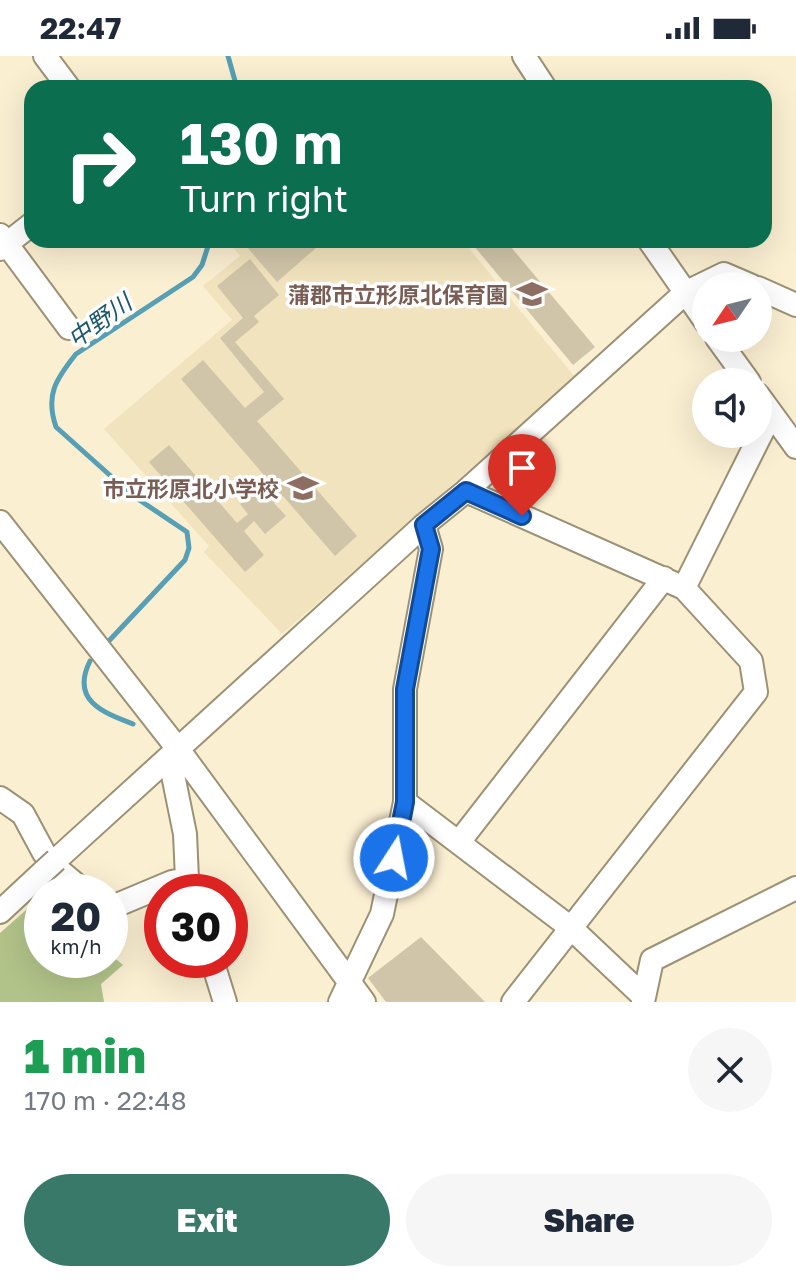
<!DOCTYPE html>
<meta charset="utf-8">
<style>
:root{--surface:#fff;--page:#f6f6f7;--text:#1f2937;--muted:#747a83;--accent:#387969}
body{margin:0;font-family:"Golos Text","Noto Sans JP",sans-serif;background:var(--page);color:var(--text);height:100vh;display:flex;flex-direction:column;font-size:30px;white-space:nowrap}
*{box-sizing:border-box;margin:0}
p{font-size:26px;color:var(--muted)}
.icon{flex:none;width:44px;height:44px;fill:none;stroke:currentColor;stroke-width:2;stroke-linecap:round;stroke-linejoin:round}
.map{position:relative;height:946px;overflow:hidden}
.side{display:flex;flex-direction:column;background:var(--surface);flex:1}
.side>*{flex:none}
.hud{position:absolute;left:24px;top:24px;width:748px;height:168px;border-radius:24px;box-shadow:0 8px 32px #0002;background:#0b6e4f;color:#fff;overflow:hidden}
.needle{width:52px;rotate:235deg}
.buttons{position:absolute;left:692px;top:216px;display:grid;gap:16px}
.buttons a{display:grid;place-items:center;width:80px;height:80px;border-radius:50%;background:var(--surface);box-shadow:0 8px 32px #0002;font-size:40px}
.speed{position:absolute;left:24px;top:818px;display:flex;gap:16px;font-size:40px;font-weight:700;text-align:center}
.speed>*{display:grid;place-content:center;width:104px;height:104px;border-radius:50%;background:var(--surface);box-shadow:0 8px 32px #0002;line-height:1}
.speed small{font-size:20px;font-weight:400}
.speed .limit{border:12px solid #d22;background:#fff;color:#111}
.pin{position:absolute;display:grid;place-items:center;width:68px;height:68px;color:#fff;margin:-82px -34px;border-radius:50% 50% 50% 0;rotate:-45deg;box-shadow:0 0 8px #0007}
.pin .icon{rotate:45deg}
.me{position:absolute;width:88px;margin:-44px;rotate:11deg;stroke-linejoin:round;filter:drop-shadow(0 0 6px #0008)}
.turn{display:flex;align-items:center;gap:28px;height:168px;padding:0 24px;font-size:36px}
.turn .icon{width:104px;height:104px;stroke-width:2.5}
.turn b{display:block;font-size:56px;line-height:68px}
.round{display:grid;place-items:center;flex:none;width:84px;height:84px;border-radius:42px;background:var(--page)}
.head{display:flex;align-items:center;justify-content:space-between;height:136px;padding:0 24px}
h1{font-size:48px;font-weight:800;line-height:60px;color:#1e9e55}
.primary-button{display:flex;gap:16px;margin-top:auto;padding:16px 24px}
.primary-button a{flex:1;height:92px;border-radius:48px;background:var(--accent);color:#fff;font-size:32px;font-weight:800;line-height:92px;text-align:center}
.primary-button a+a{background:var(--page);color:var(--text)}
.status{display:flex;justify-content:space-between;align-items:center;height:56px;padding:0 40px;background:var(--surface);direction:ltr}
.status svg{height:22px;fill:currentColor}
.map>svg:first-child{display:block}
.built{fill:#f0e3bd}
.forest{fill:#b2c389}
.lines{fill:none;stroke-linecap:round;stroke-linejoin:round}
.stream{stroke:#569fb5;stroke-width:5}
.building{fill:#d0c5a8}
.minor-casing{stroke:#9b9175;stroke-width:26}
.minor{stroke:#fff;stroke-width:22}
.minor-bridge-casing{stroke:#9b9175;stroke-width:26;stroke-linecap:butt}
.minor-bridge{stroke:#fff;stroke-width:22}
.route-casing{stroke:#114b97;stroke-width:20}
.route{stroke:#1a73e8;stroke-width:14}
.labels{text-anchor:middle;dominant-baseline:central;stroke-width:7;stroke-linejoin:round;paint-order:stroke}
.education-label{font-size:22px;font-weight:bold;fill:#785e54;stroke:#fdfdfd;text-anchor:end}
.water-label{font-size:24px;font-style:italic;fill:#1a5667;stroke:#fdfdfd}
</style>
<div class="status"><b>22:47</b><svg viewBox="0 0 49 12"><path d="M0 12V9h3v3zM5 12V6h3v6zM10 12V3h3v9zM15 12V0h3v12zM26 1h20v11H26zM47 4h2v5h-2z"/></svg></div>
<div class="map">
<svg width="796" height="946" viewBox="0 0 796 946">
<rect width="100%" height="100%" fill="#fbefd2"/>
<path class="built" d="M227 184H462L575 321 282 578 204 496 209 490 104 373 232 264 203 230 240 200Z"/>
<path class="forest" d="M42 840V904H110V898L123 909 101 928 104 946H0V877Z"/>
<g class="lines">
<path class="stream" d="M228 0 237 32
M106 588 185 504 189 492 187 476 132 439 56 371C45 339 56 323 76 298L193 221 202 209 210 184
M90 605C70 645 104 657 133 668"/>
</g>
<path class="building" d="M241 184H325L277 226Z
M469 184H505L595 291 573 309Z
M250 203 279 239 254 260 259 266 235 286 284 343 257 365 357 480 335 500 283 440 274 447 286 460 265 478 254 465 244 475 264 499 245 516 149 406 169 389 237 467 248 458 240 448 260 431 268 440 276 433 181 323 203 304 245 352 264 336 220 282 243 262 217 230Z
M421 881 485 946H386L368 922Z"/>
<g class="lines">
<g class="minor-casing">
<path id="minor" d="M45 0 69 32
M524 0 545 32
M0 179 69 272
M649 184 706 266
M0 193 32 168
M758 232 796 249
M717 282 749 326
M758 339 796 391
M466 435 684 532 751 605 756 636 513 946
M0 466 178 693 364 946
M684 532 771 358
M178 693 173 719 185 778 187 823 191 836
M0 742 23 758 44 797 61 816 85 836
M405 746 571 872 643 940
M459 786 664 522
M56 804 424 469 466 435 685 237 724 218 752 230
M110 852 172 826 187 823
M0 856 44 815
M212 904 225 946
M340 946 382 858 405 746V633L431 493 424 469
M643 946 652 904 796 832"/>
</g>
<use href="#minor" class="minor"/>
<g class="minor-bridge-casing">
<path id="minor-bridge" d="M44 815 56 804"/>
</g>
<use href="#minor-bridge" class="minor-bridge"/>
</g>
<g class="lines">
<g class="route-casing">
<path id="route" d="M394 802 405 746V633L431 493 424 469 466 435 522 460"/>
</g>
<use href="#route" class="route"/>
</g>
<defs>
<g id="school-bare" transform="scale(2.4)"><path d="M0-5L7-2L0 1L-7-2ZM-4 1L0 2.5L4 1V4Q0 6-4 4Z" fill="#8d6e63" stroke="#fdfdfd" stroke-width="2.5" paint-order="stroke"/></g>
</defs>
<g fill-rule="evenodd">
<use href="#school-bare" x="532" y="238"/>
<use href="#school-bare" x="303" y="432"/>
</g>
<g class="labels">
<g class="education-label">
<text x="508" y="238">蒲郡市立形原北保育園</text>
<text x="279" y="432">市立形原北小学校</text>
</g>
<g class="water-label">
<text transform="translate(99 264) rotate(-36)">中野川</text>
</g>
</g>
</svg>
<div class="buttons">
<a><svg class="needle" viewBox="-14 -14 28 28"><path d="M0-13l5 13h-10z" fill="#e53935"/><path d="M0 13l5-13h-10z" fill="#747a83"/></svg></a>
<a><svg class="icon" aria-label="sound" viewBox="0 0 24 24"><path d="M4 9h4l5-4v14l-5-4H4zM17 9q2 3 0 6"/></svg></a>
</div>
<div class="speed"><div>20<small>km/h</small></div><div class="limit">30</div></div>
<div class="pin" style="left:522px;top:460px;background:#d93025"><svg class="icon" aria-label="arrive" viewBox="0 0 24 24"><path d="M6 21V4h12l-3 4 3 4H6"/></svg></div>
<svg class="me" style="left:394px;top:802px" viewBox="-20 -20 40 40"><circle r="17" fill="#1a73e8" stroke="#fff" stroke-width="3"/><path d="M0-11L8 9 0 5-8 9z" fill="#fff"/></svg>
<div class="hud">
<div class="turn"><svg class="icon" aria-label="right" viewBox="0 0 24 24"><path d="M7 20v-9h11M14 6l5 5-5 5"/></svg><div><b>130 m</b>Turn right</div></div>
</div>
</div>
<section class="side">
<div class="head"><div><h1>1 min</h1><p>170 m · 22:48</p></div><a class="round"><svg class="icon" aria-label="close" viewBox="0 0 24 24"><path d="M6 6l12 12M18 6L6 18"/></svg></a></div>
<div class="primary-button"><a>Exit</a><a>Share</a></div>
</section>
